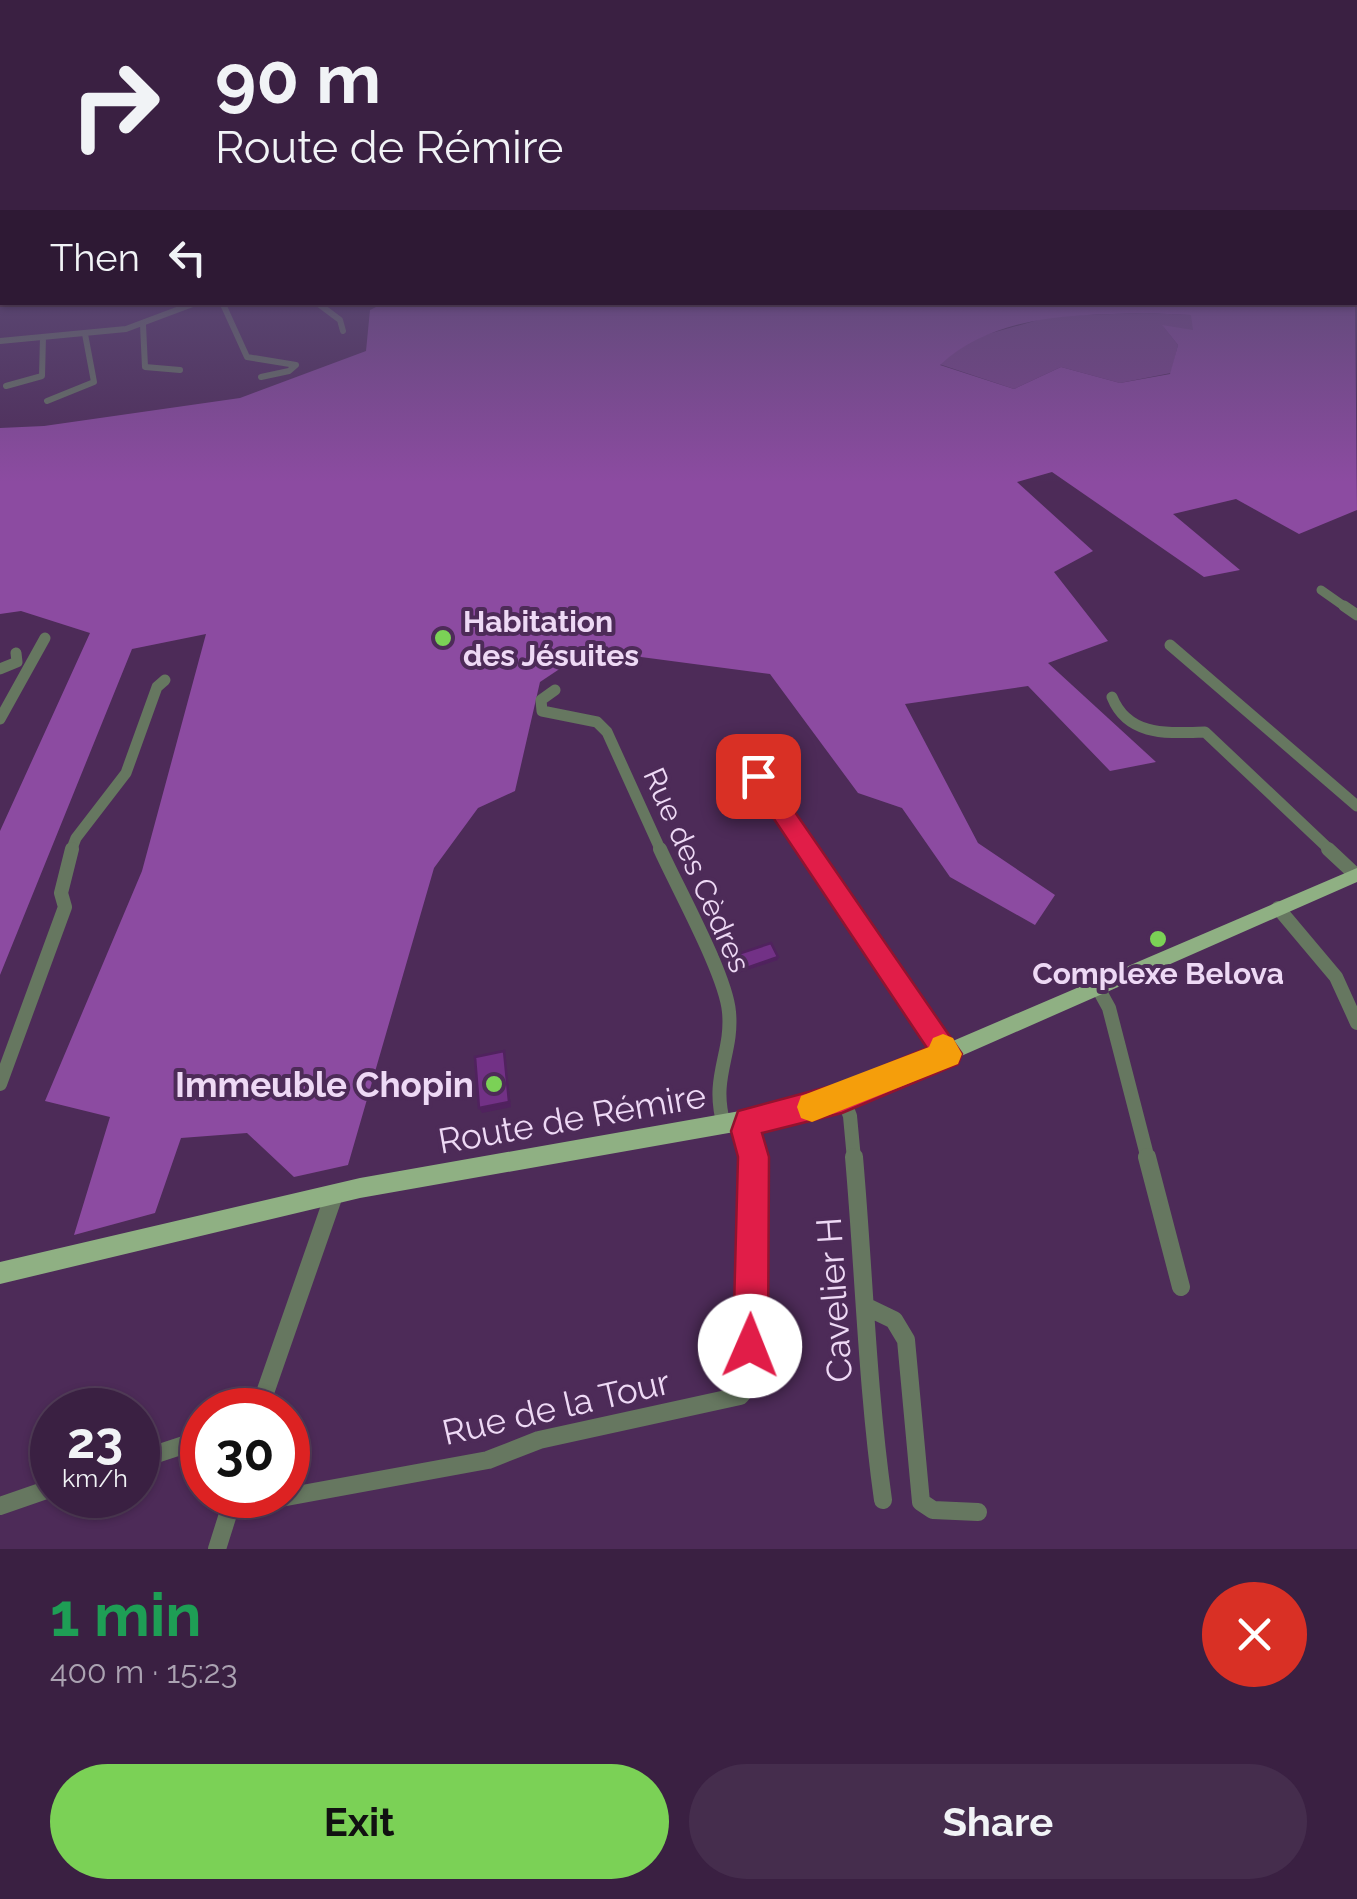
<!DOCTYPE html>
<meta charset="utf-8">
<style>
:root{--surface:#3a2042;--page:#452d4d;--text:#f1f3f6;--muted:#aba3b2;--line:#543e5b;--accent:#7bd156}
body{margin:0;font-family:Raleway,sans-serif;background:var(--page);color:var(--text);height:100vh;display:flex;flex-direction:column;font-size:38px;white-space:nowrap}
*{box-sizing:border-box;margin:0}
p{font-size:32px;color:var(--muted)}
.icon{flex:none;width:55px;height:55px;fill:none;stroke:currentColor;stroke-width:2;stroke-linecap:round;stroke-linejoin:round}
.map{position:relative;height:1549px;overflow:hidden}
.panel{display:flex;flex-direction:column;background:var(--surface);flex:1}
.panel>*{flex:none}
.banner{position:absolute;left:0px;top:0px;width:1358px;height:305px;box-shadow:0 2px 8px #0004,0 0 0 2px var(--line);background:#3a2042;color:var(--text);overflow:hidden}
.speed{position:absolute;left:30px;top:1388px;display:flex;gap:20px;font-size:50px;font-weight:700;text-align:center}
.speed>*{display:grid;place-content:center;width:130px;height:130px;border-radius:50%;background:var(--surface);box-shadow:0 2px 8px #0004,0 0 0 2px var(--line);line-height:1}
.speed small{font-size:25px;font-weight:400}
.speed .limit{border:15px solid #d22;background:#fff;color:#111}
.pin{position:absolute;display:grid;place-items:center;width:85px;height:85px;color:#fff;margin:-42px;border-radius:20px;box-shadow:0 5px 15px #0006}
.me{position:absolute;width:110px;margin:-55px;rotate:1deg;stroke-linejoin:round;filter:drop-shadow(0 0 8px #0008)}
.turn{display:flex;align-items:center;gap:35px;height:210px;padding:0 50px;font-size:45px}
.turn .icon{width:130px;height:130px;stroke-width:2.5}
.turn b{display:block;font-size:70px;line-height:85px}
.then{display:flex;align-items:center;height:95px;padding:0 50px;background:#0003;gap:20px;font-size:38px}
.round{display:grid;place-items:center;flex:none;width:105px;height:105px;border-radius:52px;background:var(--page)}
.summary{display:flex;align-items:center;justify-content:space-between;height:170px;padding:0 50px}
h1{font-size:60px;font-weight:700;line-height:75px;color:#1e9e55}
.button{display:flex;gap:20px;margin-top:auto;padding:20px 50px}
.button a{flex:1;height:115px;border-radius:60px;background:var(--accent);color:#111;font-size:40px;font-weight:700;line-height:115px;text-align:center}
.button a+a{background:var(--page);color:var(--text)}
.map>svg:first-child{display:block}
.green{fill:#7a448c}
.forest{fill:#8c4ba1;fill-rule:evenodd}
.lines{fill:none;stroke-linecap:round;stroke-linejoin:round}
.minor-far4{stroke:#667760;stroke-width:6}
.minor-far3{stroke:#667760;stroke-width:9}
.minor-far2{stroke:#667760;stroke-width:11}
.minor-far1{stroke:#667760;stroke-width:14}
.minor{stroke:#667760;stroke-width:18}
.major{fill:#8fb083;fill-rule:evenodd}
.shaded-wall{fill:#50225e}
.building{fill:#723186;stroke:#50225e;stroke-width:2.5}
.route{fill:#e11d48;stroke:#92132f;stroke-width:2.5}
.slow{fill:#f59e0b}
.poi-dot{fill:#7bd156;stroke:#4d2b58;stroke-width:4}
.labels{text-anchor:middle;dominant-baseline:central;stroke-width:8;stroke-linejoin:round;paint-order:stroke}
.poi-label{font-size:30px;font-weight:bold;fill:#eed9f5;stroke:#4d2b58;text-anchor:start}
.street-label{font-size:30px;fill:#eed9f5;stroke:#4d2b58}
.near-poi-label{font-size:35px;font-weight:bold;fill:#eed9f5;stroke:#4d2b58;text-anchor:end}
.near-street-label{font-size:35px;fill:#eed9f5;stroke:#4d2b58}
</style>
<div class="map">
<svg width="1357" height="1549" viewBox="0 0 1357 1549">
<rect width="100%" height="100%" fill="#4d2b58"/>
<path class="green" d="M1144 313 1192 315 1194 331 1163 326 1178 345 1171 373 1120 383 1061 367 1014 389 939 364 974 338 1052 316Z"/>
<path class="forest" d="M1355 297 1357 510 1299 534 1236 499 1173 514 1240 570 1204 577 1052 472 1017 482 1093 551 1054 572 1108 641 1048 663 1156 762 1110 771 1028 686 905 704 978 843 1055 895 1035 925 950 877 902 808 858 793 770 674 588 650 540 682 515 791 478 808 434 868 348 1165 294 1177 247 1133 181 1138 155 1213 74 1235 110 1117 45 1101 142 871 206 634 132 649 0 975V831L90 633 21 611 0 614V428L44 426 240 398 366 351 370 310 384 303 1355 302ZM1144 313 1191 315 1193 330 1162 325 1178 345 1170 374 1120 383 1061 367 1014 389 940 365C995 314 1074 315 1144 313Z"/>
<g class="lines">
<path class="minor-far4" d="M222 302 247 357 296 365 289 371 261 377
M316 302 340 320 343 331
M143 325 145 367 180 370
M0 341 126 329 198 302
M6 386 42 376 43 337
M47 401 94 382 85 334"/>
<path class="minor-far3" d="M1321 590 1348 609"/>
<path class="minor-far2" d="M1344 606 1357 615
M1170 645 1357 806
M0 669 17 662 16 653
M555 690 541 700 542 711 597 722 607 732 661 851
M1112 697C1128 737 1168 733 1205 732L1331 851
M0 719 45 638
M748 757 809 851
M71 851 76 838 126 773 157 687 165 680"/>
<path class="minor-far1" d="M660 849C677 887 726 975 729 1012 733 1054 710 1077 724 1125
M807 849 948 1054
M1328 849 1356 875
M1278 908 1336 977 1357 1023
M1098 988 1109 1008 1148 1159
M0 1084 65 907 61 893 72 849
M843 1098 850 1116 854 1159
M749 1122 753 1159"/>
<path class="minor" d="M854 1157C864 1271 867 1386 883 1500
M1147 1157 1181 1287
M867 1307 894 1320 906 1340 921 1502 933 1510 978 1512
M259 1410 334 1195
M138 1460 202 1439
M0 1506 52 1488
M231 1507 488 1460 539 1440 740 1396 749 1385 753 1157
M217 1549 234 1495"/>
<path class="major" d="M1357 868V882L843 1108 797 1121 360 1198 0 1284V1262L360 1178 797 1101 843 1088Z"/>
</g>
<path class="shaded-wall" d="M778 957V960L738 973V971Z
M504 1051 511 1107 482 1113 479 1108Z"/>
<path class="building" d="M771 943 778 957 738 971 732 956Z
M504 1051 509 1102 479 1108 475 1057Z"/>
<linearGradient id="sky" x2="0" y2="1"><stop stop-color="#2a1830"/><stop offset="0.55" stop-color="#5c4a75"/><stop offset="1" stop-color="#5c4a75" stop-opacity="0"/></linearGradient>
<rect width="1357" height="482" fill="url(#sky)"/>
<path class="route" d="M758 768 766 770 962 1054 958 1064 842 1113 762 1133 769 1157 768 1346 763 1358 750 1363 738 1358 733 1346 738 1157 731 1131 738 1111 842 1083 927 1048 750 783 746 776Z"/>
<path class="slow" d="M943 1034 953 1038 962 1054 958 1064 812 1122 801 1118 797 1107 801 1096 929 1047 933 1038Z"/>
<g class="poi-dot">
<circle cx="443" cy="638" r="10"/>
<circle cx="1158" cy="939" r="10"/>
<circle cx="494" cy="1084" r="10"/>
</g>
<g class="labels">
<g class="poi-label">
<text x="463" y="621">Habitation<tspan x="463" dy="34">des Jésuites</tspan></text>
<text x="1158" y="973" text-anchor="middle">Complexe Belova</text>
</g>
<g class="street-label">
<text transform="translate(697 870) rotate(66)">Rue des Cèdres</text>
</g>
<g class="near-poi-label">
<text x="474" y="1084">Immeuble Chopin</text>
</g>
<g class="near-street-label">
<text transform="translate(572 1118) rotate(-10)">Route de Rémire</text>
<text transform="translate(834 1300) rotate(-94)">Cavelier H</text>
<text transform="translate(556 1407) rotate(-13)">Rue de la Tour</text>
</g>
</g>
</svg>
<div class="speed"><div>23<small>km/h</small></div><div class="limit">30</div></div>
<div class="pin" style="left:758px;top:776px;background:#d93025"><svg class="icon" aria-label="arrive" viewBox="0 0 24 24"><path d="M6 21V4h12l-3 4 3 4H6"/></svg></div>
<svg class="me" style="left:750px;top:1346px" viewBox="-20 -20 40 40"><circle r="19" fill="#fff"/><path d="M0-13L10 11 0 6-10 11z" fill="#e11d48"/></svg>
<div class="banner">
<div class="turn"><svg class="icon" aria-label="right" viewBox="0 0 24 24"><path d="M7 20v-9h11M14 6l5 5-5 5"/></svg><div><b>90 m</b>Route de Rémire</div></div>
<div class="then">Then<svg class="icon" aria-label="left" viewBox="0 0 24 24"><path d="M17 20v-9H6M10 6l-5 5 5 5"/></svg></div>
</div>
</div>
<section class="panel">
<div class="summary"><div><h1>1 min</h1><p>400 m · 15:23</p></div><a class="round" style="background:#d93025;color:#fff"><svg class="icon" aria-label="close" viewBox="0 0 24 24"><path d="M6 6l12 12M18 6L6 18"/></svg></a></div>
<div class="button"><a>Exit</a><a>Share</a></div>
</section>
